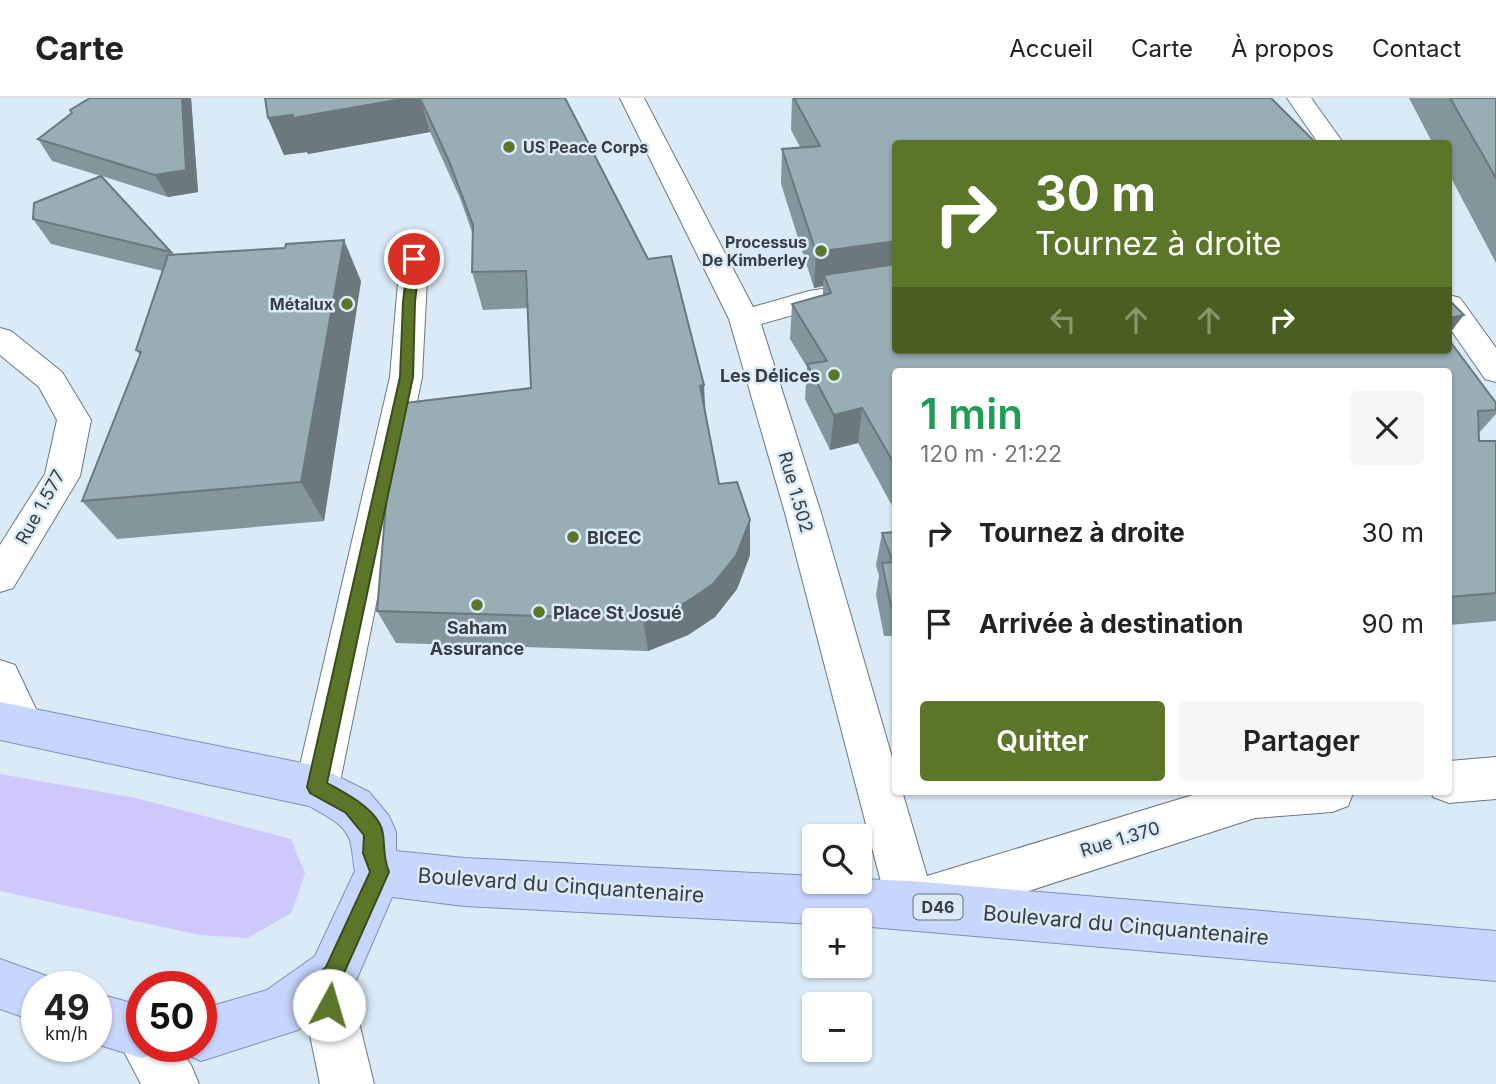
<!DOCTYPE html>
<html lang="fr">
<meta charset="utf-8">
<style>
:root{--surface:#fff;--page:#f6f6f6;--text:#222;--muted:#767676;--line:#e0e0e0;--accent:#5c7629}
body{margin:0;font-family:Inter,sans-serif;background:var(--page);color:var(--text);height:100vh;display:flex;flex-direction:column;font-size:26px;white-space:nowrap}
*{box-sizing:border-box;margin:0}
p{font-size:23px;color:var(--muted)}
.icon{flex:none;width:38px;height:38px;fill:none;stroke:currentColor;stroke-width:2;stroke-linecap:round;stroke-linejoin:round}
.map{position:relative;flex:1;overflow:hidden}
.sheet{position:absolute;left:892px;top:270px;width:560px;height:427px;display:flex;flex-direction:column;background:var(--surface);border-radius:7px;box-shadow:0 2px 5px #0004}
.sheet>*{flex:none}
.top-card{position:absolute;left:892px;top:42px;width:560px;height:214px;border-radius:7px;box-shadow:0 2px 5px #0004;background:#5c7629;color:#fff;overflow:hidden}
.tools{position:absolute;left:802px;top:726px;display:grid;gap:14px}
.tools a{display:grid;place-items:center;width:70px;height:70px;border-radius:7px;background:var(--surface);box-shadow:0 2px 5px #0004;font-size:35px}
.speed{position:absolute;left:21px;top:873px;display:flex;gap:14px;font-size:35px;font-weight:700;text-align:center}
.speed>*{display:grid;place-content:center;width:91px;height:91px;border-radius:50%;background:var(--surface);box-shadow:0 2px 5px #0004;line-height:1}
.speed small{font-size:18px;font-weight:400}
.speed .limit{border:10px solid #d22;background:#fff;color:#111}
.pin{position:absolute;display:grid;place-items:center;width:60px;height:60px;color:#fff;margin:-30px;border:4px solid #fff;border-radius:50%;box-shadow:0 2px 7px #0007}
.me{position:absolute;width:77px;margin:-38px;rotate:6deg;stroke-linejoin:round;filter:drop-shadow(0 0 5px #0008)}
.turn{display:flex;align-items:center;gap:24px;height:147px;padding:0 28px;font-size:32px}
.turn .icon{width:91px;height:91px;stroke-width:2.5}
.turn b{display:block;font-size:49px;line-height:60px}
.lanes{display:flex;align-items:center;height:66px;padding:0 28px;background:#0003;justify-content:center;gap:35px;direction:ltr}
.lanes .off{opacity:.35}
.round{display:grid;place-items:center;flex:none;width:74px;height:74px;border-radius:7px;background:var(--page)}
.overview{display:flex;align-items:center;justify-content:space-between;height:119px;padding:0 28px}
h1{font-size:42px;font-weight:600;line-height:52px;color:#1e9e55}
.primary-button{display:flex;gap:14px;margin-top:auto;padding:14px 28px}
.primary-button a{flex:1;height:80px;border-radius:7px;background:var(--accent);color:#fff;font-size:28px;font-weight:600;line-height:80px;text-align:center}
.primary-button a+a{background:var(--page);color:var(--text)}
ul{padding:0;list-style:none}
li{display:flex;align-items:center;gap:21px;height:91px;padding:0 28px}
li div{flex:1}
li b{display:block;font-size:26px}
li em{font-style:normal}
header{display:flex;align-items:center;gap:42px;box-sizing:border-box;height:98px;padding:0 35px;background:var(--surface);border-bottom:2px solid var(--line)}
header strong{font-size:33px}
nav{display:flex;gap:38px;margin-inline-start:auto;font-size:24px}
.map>svg:first-child{display:block}
.green{fill:#cfc8fc}
.lines{fill:none;stroke-linecap:round;stroke-linejoin:round}
.minor-casing{stroke:#6a7783;stroke-width:2}
.secondary-casing{stroke:#6a7783;stroke-width:2}
.primary-casing{stroke:#7d8fba;stroke-width:2}
.minor{fill:#fff;fill-rule:evenodd}
.secondary{fill:#fff;fill-rule:evenodd}
.primary{fill:#c7d6fd;fill-rule:evenodd}
.wall{fill:#84959b}
.shaded-wall{fill:#6b797e}
.building{fill:#99adb4;stroke:#6b797e;stroke-width:2}
.route{fill:#5c7629;stroke:#3c4d1b;stroke-width:2}
.poi-dot{fill:#5c7629;stroke:#daeaf7;stroke-width:2.5}
.labels{text-anchor:middle;dominant-baseline:central;stroke-width:5;stroke-linejoin:round;paint-order:stroke}
.far-poi-label{font-size:16px;font-weight:bold;fill:#373d42;stroke:#daeaf7;text-anchor:end}
.shield{fill:#daeaf7;stroke:#687178;stroke-width:2}
.shield-label{font-size:16px;font-weight:bold;fill:#373d42}
.poi-label{font-size:18px;font-weight:bold;fill:#373d42;stroke:#daeaf7;text-anchor:start}
.street-label{font-size:18px;fill:#373d42;stroke:#daeaf7}
.near-street-label{font-size:21px;fill:#373d42;stroke:#daeaf7}
</style>
<header>
<strong>Carte</strong>
<nav><a>Accueil</a><a>Carte</a><a>À propos</a><a>Contact</a></nav>
</header>
<div class="map">
<svg width="1496" height="986" viewBox="0 0 1496 986">
<rect width="100%" height="100%" fill="#daeaf7"/>
<path class="green" d="M0 676 136 700 291 741 305 776 291 815 248 840 199 837 0 793Z"/>
<g class="lines">
<g class="minor-casing">
<path id="minor" d="M620 0H644L753 209 809 193 896 180V198L811 212 761 226 821 415 896 673V693H902L927 778 1206 693H1354L1348 708 1332 714 1255 720 911 831 894 824 887 807 785 415 729 221Z
M1287 0H1311L1344 46H1319Z
M414 152 424 155 428 161 422 279 339 689 333 704 317 710 301 704 295 689 390 279 400 161 404 155Z
M1449 197 1460 200 1496 250V284L1485 281 1449 229Z
M0 230 11 233 62 274 91 322 80 378 13 490 0 494V447L45 376 57 322 39 289 0 257Z
M0 562 15 567 43 626 37 640 22 645 7 640 0 624Z
M1496 659V701L1449 705 1433 699 1431 693H1449V663Z"/>
</g>
<g class="secondary-casing">
<path id="secondary" d="M324 858 342 865 349 883 374 986H320L299 883 306 865Z
M142 924V948H178L191 967 199 986H141L121 948 129 930Z"/>
</g>
<g class="primary-casing">
<path id="primary" d="M0 604 317 668 369 694 389 718 396 734V753L464 760 814 778V784H859V781L911 783 1496 833V883L859 828V822H814V826L464 808 392 799 351 894 298 932 201 963 183 955 180 948H201V911L267 892 315 858 355 773C353 764 352 745 349 740 342 724 323 716 309 708L0 642Z
M0 861 55 881 58 889H37V924L0 911Z
M96 895 142 908V948H162L160 952 142 960 96 946Z"/>
</g>
<use href="#minor" class="minor"/>
<use href="#secondary" class="secondary"/>
<use href="#primary" class="primary"/>
</g>
<path class="wall" d="M88 0H191L198 94 168 99 102 78 173 157 361 183 324 423 117 441 82 403 140 257 136 252 163 173 51 146 33 121 101 78 52 63 38 41 72 15 89 1Z
M265 0H565L705 316 719 386 750 422V457L737 491 715 519 688 537 648 553 396 545 377 513 387 395 380 381 531 290 528 210 483 212 472 174 473 137 460 100 430 34 308 56 307 54 284 57 268 20Z
M792 0H1271L1317 46H896V252H1449V242L1496 305V316L1478 336 1479 343H1496V523L1449 527V273H896V415L858 345 830 352 805 301 807 269 790 241 792 206 823 198V188L814 190 781 86 782 51 800 49 791 32Z
M1409 0H1496V165L1449 76V46H1433Z
M896 425V538H884L876 497 879 478 876 467 882 435 894 434Z"/>
<path class="shaded-wall" d="M182 0H191L198 94 168 99 155 77Z
M408 0H420L430 34 308 56 307 54 284 57 268 20Z
M344 142 361 183 324 423 301 384Z
M896 143V175L824 177 823 188 814 190 816 154Z
M1464 217 1449 236V220Z
M704 287 706 324 700 288Z
M862 310 858 345 830 352 834 317Z
M750 422V457L737 491 715 519 688 537 648 553 643 521Z"/>
<path class="building" d="M90 0H182L186 72 155 77 38 41 72 15 70 12Z
M265 0H408L293 20V17L268 20Z
M420 0H565L648 161 671 158 704 287 700 288 719 386 737 384 750 422 736 458 713 486 685 505 643 521 377 513 388 381H380L397 306 531 290 526 173 472 174 473 127 449 63Z
M794 0H1271L1317 46H896V143L816 154 782 51 820 48Z
M1450 0H1496V80Z
M101 78 171 154 33 121 34 105Z
M344 142 301 384 82 403 141 254 136 252 168 157 285 150 286 146Z
M896 166V252H1449V242L1496 305V312L1478 313 1479 343H1496V495L1449 499V273H896V369L862 310 834 317 807 266 827 263 792 206 831 195 824 177Z
M1449 202 1464 217 1449 220Z
M896 434V508H891L882 465 893 464 882 435Z"/>
<path class="route" d="M414 158 420 161 415 204 413 279 327 685C345 695 380 712 383 736 385 752 383 759 389 774L340 884 335 887 340 907 337 914 329 918 322 914C315 897 310 881 326 869L370 774 363 755 364 737 346 715 310 695 307 689 400 279 403 204 408 161Z"/>
<g class="poi-dot">
<circle cx="509" cy="49" r="7"/>
<circle cx="821" cy="153" r="7"/>
<circle cx="347" cy="206" r="7"/>
<circle cx="834" cy="277" r="7"/>
<circle cx="573" cy="439" r="7"/>
<circle cx="477" cy="507" r="7"/>
<circle cx="539" cy="514" r="7"/>
</g>
<g class="labels">
<g class="far-poi-label">
<text x="523" y="49" text-anchor="start">US Peace Corps</text>
<text x="807" y="144">Processus<tspan x="807" dy="18">De Kimberley</tspan></text>
<text x="333" y="206">Métalux</text>
</g>
<rect class="shield" x="913.5" y="796.5" width="49" height="25" rx="5"/>
<g class="shield-label">
<text x="938" y="809">D46</text>
</g>
<g class="poi-label">
<text x="820" y="277" text-anchor="end">Les Délices</text>
<text x="587" y="439">BICEC</text>
<text x="553" y="514">Place St Josué</text>
<text x="477" y="529" text-anchor="middle">Saham<tspan x="477" dy="21">Assurance</tspan></text>
</g>
<g class="street-label">
<text transform="translate(796 394) rotate(74)">Rue 1.502</text>
<text transform="translate(40 409) rotate(-61)">Rue 1.577</text>
<text transform="translate(1120 741) rotate(-17)">Rue 1.370</text>
</g>
<g class="near-street-label">
<text transform="translate(561 787) rotate(4)">Boulevard du Cinquantenaire</text>
<text transform="translate(1126 827) rotate(5)">Boulevard du Cinquantenaire</text>
</g>
</g>
</svg>
<div class="tools">
<a><svg class="icon" aria-label="search" viewBox="0 0 24 24"><circle cx="10" cy="10" r="6"/><path d="M15 15l6 6"/></svg></a>
<a>+</a>
<a>−</a>
</div>
<div class="speed"><div>49<small>km/h</small></div><div class="limit">50</div></div>
<div class="pin" style="left:414px;top:161px;background:#d93025"><svg class="icon" aria-label="arrive" viewBox="0 0 24 24"><path d="M6 21V4h12l-3 4 3 4H6"/></svg></div>
<svg class="me" style="left:329px;top:907px" viewBox="-20 -20 40 40"><circle r="19" fill="#fff"/><path d="M0-13L10 11 0 6-10 11z" fill="#5c7629"/></svg>
<div class="top-card">
<div class="turn"><svg class="icon" aria-label="right" viewBox="0 0 24 24"><path d="M7 20v-9h11M14 6l5 5-5 5"/></svg><div><b>30 m</b>Tournez à droite</div></div>
<div class="lanes"><svg class="icon off" aria-label="left" viewBox="0 0 24 24"><path d="M17 20v-9H6M10 6l-5 5 5 5"/></svg><svg class="icon off" aria-label="ahead" viewBox="0 0 24 24"><path d="M12 20V5M6 11l6-6 6 6"/></svg><svg class="icon off" aria-label="ahead" viewBox="0 0 24 24"><path d="M12 20V5M6 11l6-6 6 6"/></svg><svg class="icon" aria-label="right" viewBox="0 0 24 24"><path d="M7 20v-9h11M14 6l5 5-5 5"/></svg></div>
</div>
<section class="sheet">
<div class="overview"><div><h1>1 min</h1><p>120 m · 21:22</p></div><a class="round"><svg class="icon" aria-label="close" viewBox="0 0 24 24"><path d="M6 6l12 12M18 6L6 18"/></svg></a></div>
<ul>
<li><svg class="icon" aria-label="right" viewBox="0 0 24 24"><path d="M7 20v-9h11M14 6l5 5-5 5"/></svg><div><b>Tournez à droite</b></div><em>30 m</em></li>
<li><svg class="icon" aria-label="arrive" viewBox="0 0 24 24"><path d="M6 21V4h12l-3 4 3 4H6"/></svg><div><b>Arrivée à destination</b></div><em>90 m</em></li>
</ul>
<div class="primary-button"><a>Quitter</a><a>Partager</a></div>
</section>
</div>
